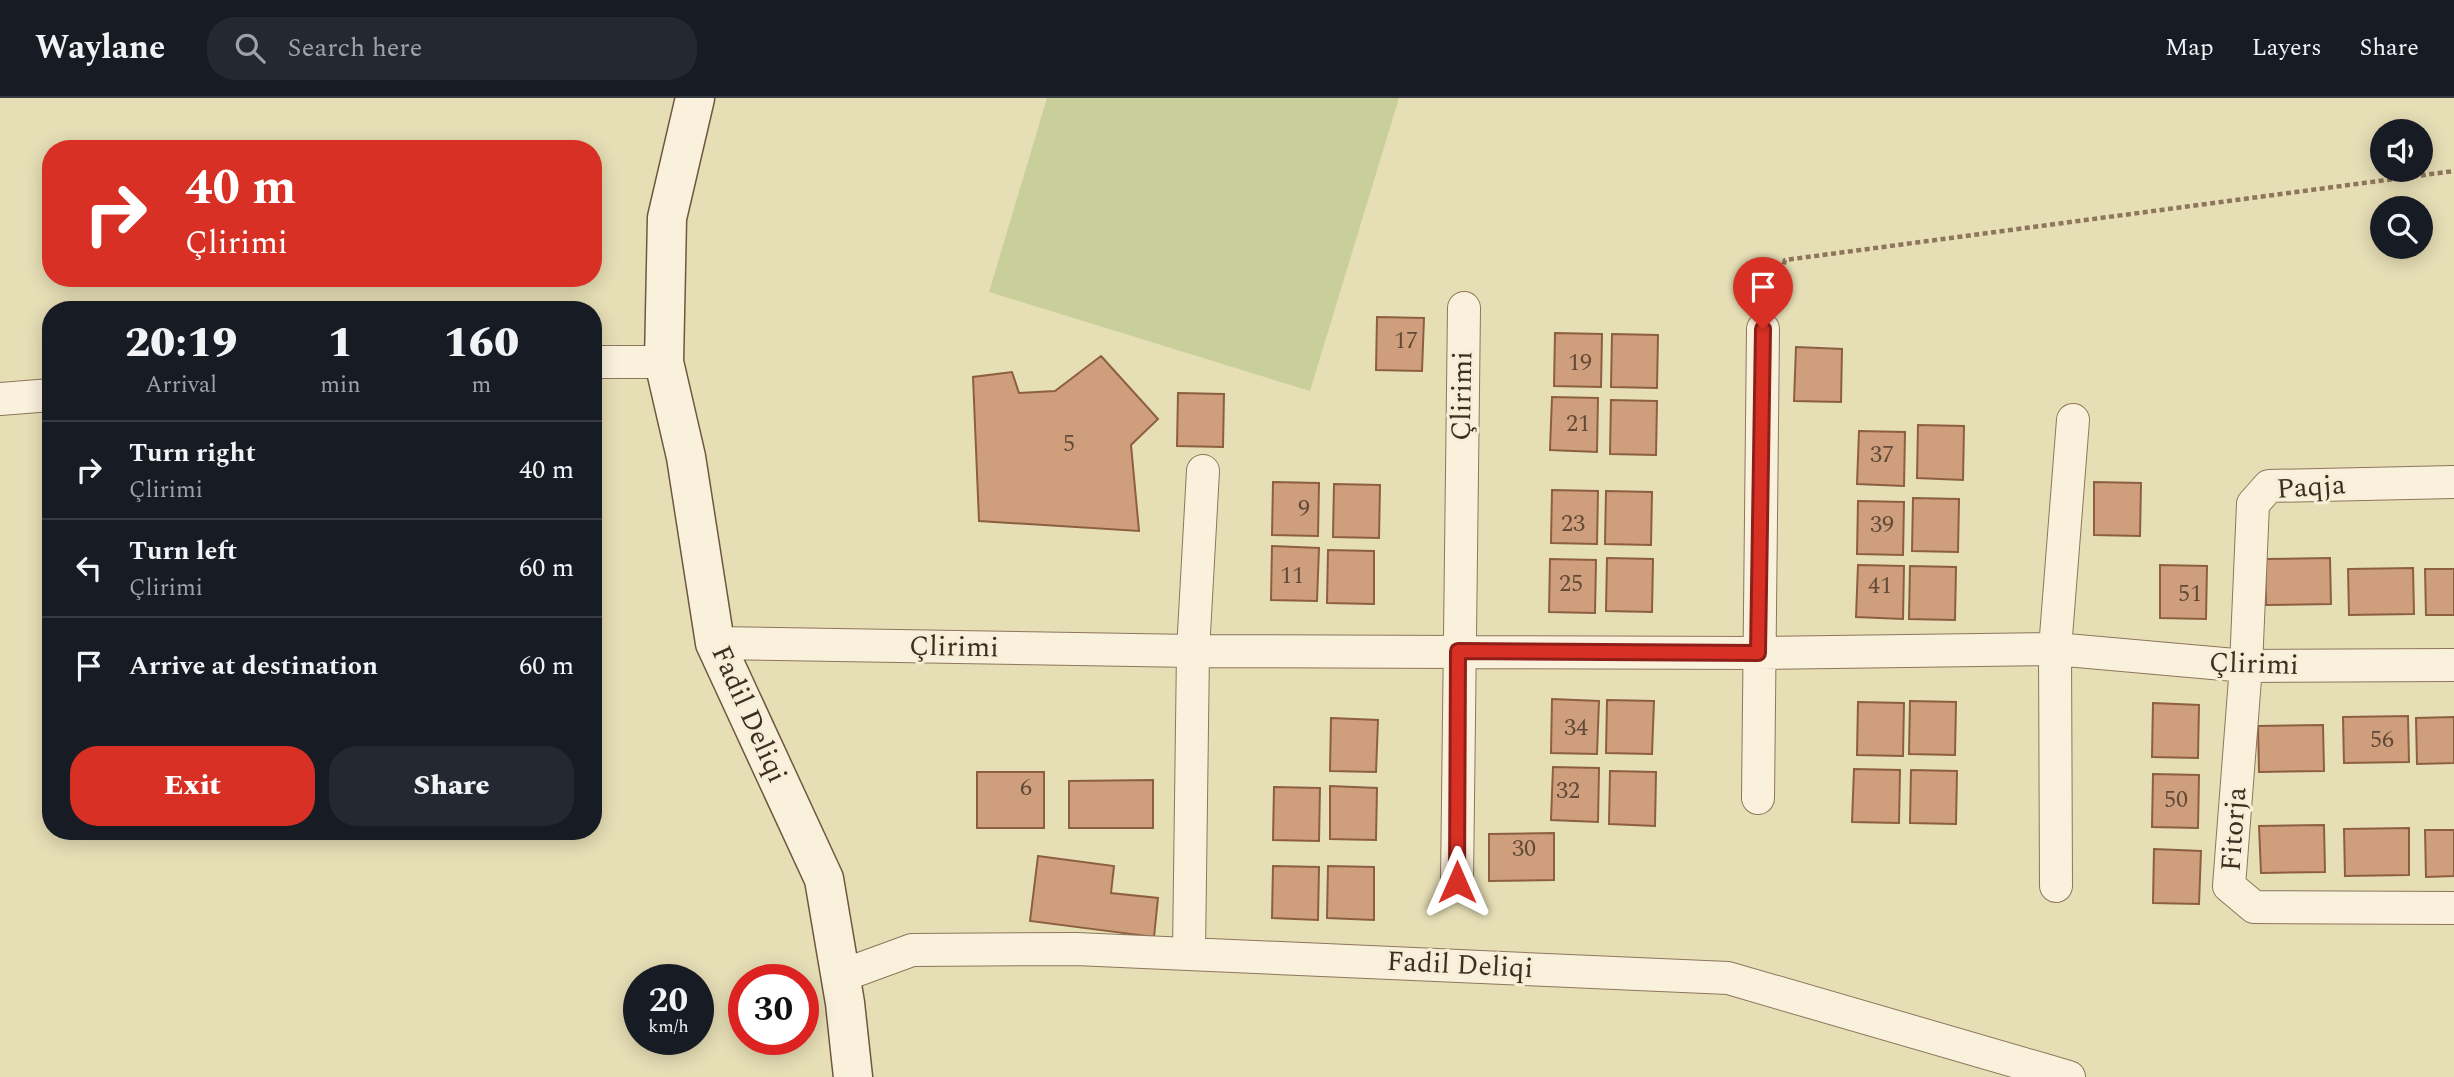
<!DOCTYPE html>
<meta charset="utf-8">
<style>
:root{--surface:#171b24;--page:#242831;--text:#f1f3f6;--muted:#9ea1a6;--line:#363941;--accent:#d93025}
body{margin:0;font-family:Spectral,serif;background:var(--page);color:var(--text);height:100vh;display:flex;flex-direction:column;font-size:26px;white-space:nowrap}
*{box-sizing:border-box;margin:0}
p{font-size:23px;color:var(--muted)}
.icon{flex:none;width:38px;height:38px;fill:none;stroke:currentColor;stroke-width:2;stroke-linecap:round;stroke-linejoin:round}
.map{position:relative;flex:1;overflow:hidden}
.sheet{position:absolute;left:42px;top:203px;width:560px;height:539px;display:flex;flex-direction:column;background:var(--surface);border-radius:28px;box-shadow:0 4px 18px #0003}
.sheet>*{flex:none}
.hud{position:absolute;left:42px;top:42px;width:560px;height:147px;border-radius:28px;box-shadow:0 4px 18px #0003;background:#d93025;color:#fff;overflow:hidden}
.tools{position:absolute;left:2370px;top:21px;display:grid;gap:14px}
.tools a{display:grid;place-items:center;width:63px;height:63px;border-radius:50%;background:var(--surface);box-shadow:0 4px 18px #0003;font-size:35px}
.speed{position:absolute;left:623px;top:866px;display:flex;gap:14px;font-size:35px;font-weight:700;text-align:center}
.speed>*{display:grid;place-content:center;width:91px;height:91px;border-radius:50%;background:var(--surface);box-shadow:0 4px 18px #0003;line-height:1}
.speed small{font-size:18px;font-weight:400}
.speed .limit{border:10px solid #d22;background:#fff;color:#111}
.pin{position:absolute;display:grid;place-items:center;width:60px;height:60px;color:#fff;margin:-72px -30px;border-radius:50% 50% 50% 0;rotate:-45deg;box-shadow:0 0 7px #0007}
.pin .icon{rotate:45deg}
.me{position:absolute;width:77px;margin:-38px;rotate:0deg;stroke-linejoin:round;filter:drop-shadow(0 0 5px #0008)}
.turn{display:flex;align-items:center;gap:24px;height:147px;padding:0 28px;font-size:32px}
.turn .icon{width:91px;height:91px;stroke-width:2.5}
.turn b{display:block;font-size:49px;line-height:60px}
.eta{display:flex;justify-content:space-evenly;align-items:center;height:119px;text-align:center}
.eta b{font-size:42px;font-weight:800;line-height:49px}
.button{display:flex;gap:14px;margin-top:auto;padding:14px 28px}
.button a{flex:1;height:80px;border-radius:28px;background:var(--accent);color:#fff;font-size:28px;font-weight:800;line-height:80px;text-align:center}
.button a+a{background:var(--page);color:var(--text)}
ul{padding:0;list-style:none}
li{display:flex;align-items:center;gap:21px;height:98px;padding:0 28px;border-top:2px solid var(--line)}
li div{flex:1}
li b{display:block;font-size:26px}
li em{font-style:normal}
header{display:flex;align-items:center;gap:42px;box-sizing:border-box;height:98px;padding:0 35px;background:var(--surface);border-bottom:2px solid var(--line)}
header strong{font-size:33px}
nav{display:flex;gap:38px;margin-inline-start:auto;font-size:24px}
.search{width:490px;height:63px;background:var(--page);display:flex;align-items:center;gap:18px;box-sizing:border-box;padding:0 24px;border-radius:28px;color:var(--muted);font-size:26px}
.map>svg:first-child{display:block}
.farmland{fill:#e6deb5;fill-rule:evenodd}
.green{fill:#c9cf9b}
.building{fill:#cf9f7d;stroke:#8d5f41;stroke-width:2}
.lines{fill:none;stroke-linecap:round;stroke-linejoin:round}
.street-casing{stroke:#8d765c;stroke-width:34}
.secondary-casing{stroke:#6f573f;stroke-width:41}
.path{stroke:#8d765c;stroke-width:4.5;stroke-dasharray:5 3.5;stroke-linecap:butt}
.street{stroke:#faf1dc;stroke-width:32}
.secondary{stroke:#faf1dc;stroke-width:38}
.route-casing{stroke:#8d1f18;stroke-width:18}
.route{stroke:#d93025;stroke-width:12}
.labels{text-anchor:middle;dominant-baseline:central;stroke-width:6;stroke-linejoin:round;paint-order:stroke}
.number-label{font-size:24px;fill:#624a37}
.street-label{font-size:28px;fill:#3d2e20;stroke:#f7eed8}
</style>
<header>
<strong>Waylane</strong>
<div class="search"><svg class="icon" aria-label="search" viewBox="0 0 24 24"><circle cx="10" cy="10" r="6"/><path d="M15 15l6 6"/></svg>Search here</div>
<nav><a>Map</a><a>Layers</a><a>Share</a></nav>
</header>
<div class="map">
<svg width="2454" height="979" viewBox="0 0 2454 979">
<rect width="100%" height="100%" fill="#f0e4c8"/>
<path class="farmland" d="M0 0H2454V979H0ZM2382 33H2420V72H2382ZM51 51H593V180H51ZM2382 110H2420V149H2382ZM51 212H593V733H51ZM639 882H698V942H639ZM744 882H803V942H744Z"/>
<path class="green" d="M1047 0H1399L1310 293 989 194Z"/>
<path class="building" d="M1377 219 1424 220 1422 273 1376 272Z
M1555 235 1602 236 1601 289 1554 288Z
M1612 236 1658 237 1657 290 1611 289Z
M1796 249 1842 251 1841 304 1794 303Z
M1101 258 1158 321 1131 347 1139 433 979 423 973 279 1012 274 1019 295 1055 293Z
M1178 295 1224 296 1223 349 1177 348Z
M1552 299 1598 300 1597 354 1550 352Z
M1611 302 1657 303 1656 357 1610 356Z
M1918 327 1964 328 1963 382 1917 380Z
M1859 333 1905 334 1904 388 1857 386Z
M1273 384 1319 385 1318 438 1272 437Z
M2094 384 2141 385 2140 438 2094 437Z
M1334 386 1380 387 1379 440 1333 439Z
M1552 392 1598 393 1597 446 1551 445Z
M1606 393 1652 394 1651 447 1605 446Z
M1913 400 1959 401 1958 454 1912 453Z
M1858 403 1904 404 1903 457 1857 456Z
M1272 448 1319 450 1317 503 1271 502Z
M1328 452 1374 453V506L1327 505Z
M1607 460 1653 461 1652 514 1606 513Z
M2330 460 2331 506 2266 507 2265 461Z
M1550 461 1596 462 1595 515 1549 514Z
M1858 467 1904 468 1903 521 1856 519Z
M2160 467 2207 468 2206 521 2160 520Z
M1910 468 1956 469 1955 522 1909 521Z
M2413 470 2414 516 2349 517 2348 471Z
M2425 471H2454V517H2426Z
M1552 601 1599 603 1597 656 1551 655Z
M1607 602 1654 603 1652 656 1606 655Z
M1910 603 1956 604 1955 657 1909 656Z
M1858 604 1904 605 1903 658 1857 657Z
M2153 605 2199 607 2198 660 2152 659Z
M2408 618 2409 664 2344 665 2343 619Z
M2454 619V665L2417 666 2416 620Z
M1331 620 1378 622 1376 674 1330 673Z
M2323 627 2324 673 2259 674 2258 628Z
M1553 669 1599 670 1598 724 1551 722Z
M1854 671 1900 672 1899 725 1852 724Z
M1911 672 1957 673 1956 726 1910 725Z
M1610 673 1656 674 1655 728 1609 726Z
M977 674H1044V730H977Z
M2153 676 2199 677 2198 730 2152 729Z
M1153 682V730H1069V683Z
M1330 688 1377 690 1376 742 1330 741Z
M1274 689 1320 690 1319 743 1273 742Z
M2324 727 2325 774 2261 775 2259 728Z
M2409 730V777L2345 778 2344 731Z
M2425 732H2454V778L2426 779Z
M1554 735V782L1489 783V736Z
M2154 751 2201 753 2199 806 2153 805Z
M1038 758 1114 768 1111 795 1158 800 1154 839 1030 823Z
M1273 768 1319 769 1318 822 1272 820Z
M1328 768 1374 769V822L1327 820Z"/>
<g class="lines">
<g class="street-casing">
<path id="street" d="M593 264H664
M0 301 51 297
M2454 384 2269 388 2253 406 2246 568 2229 788 2254 809 2454 810
M715 545 1193 553 1758 555 2055 551 2246 568 2454 567
M1758 700 1763 231
M1457 784 1464 210
M2056 788 2055 551 2073 322
M1189 854 1193 553 1203 373
M841 878 912 852 1076 851 1728 880 2069 979"/>
</g>
<g class="secondary-casing">
<path id="secondary" d="M695 0 667 120 664 264 686 359 715 545 824 781 845 905 853 979"/>
</g>
<path class="path" d="M1774 199 1785 162 2454 73"/>
<use href="#street" class="street"/>
<use href="#secondary" class="secondary"/>
</g>
<g class="lines">
<g class="route-casing">
<path id="route" d="M1457 784 1458 553 1758 555 1763 231"/>
</g>
<use href="#route" class="route"/>
</g>
<g class="labels">
<g class="number-label">
<text x="1406" y="243">17</text>
<text x="1580" y="265">19</text>
<text x="1578" y="326">21</text>
<text x="1069" y="346">5</text>
<text x="1882" y="357">37</text>
<text x="1304" y="411">9</text>
<text x="1573" y="426">23</text>
<text x="1882" y="427">39</text>
<text x="1292" y="478">11</text>
<text x="1571" y="486">25</text>
<text x="1880" y="488">41</text>
<text x="2190" y="496">51</text>
<text x="1576" y="630">34</text>
<text x="2382" y="642">56</text>
<text x="1026" y="690">6</text>
<text x="1568" y="693">32</text>
<text x="2176" y="702">50</text>
<text x="1524" y="751">30</text>
</g>
<g class="street-label">
<text transform="translate(1462 298) rotate(-89)">Çlirimi</text>
<text transform="translate(2311 389) rotate(-4)">Paqja</text>
<text transform="translate(954 549) rotate(1)">Çlirimi</text>
<text transform="translate(2254 566) rotate(2)">Çlirimi</text>
<text transform="translate(749 616) rotate(66)">Fadil Deliqi</text>
<text transform="translate(2234 731) rotate(-86)">Fitorja</text>
<text transform="translate(1460 867) rotate(3)">Fadil Deliqi</text>
</g>
</g>
</svg>
<div class="tools">
<a><svg class="icon" aria-label="sound" viewBox="0 0 24 24"><path d="M4 9h4l5-4v14l-5-4H4zM17 9q2 3 0 6"/></svg></a>
<a><svg class="icon" aria-label="search" viewBox="0 0 24 24"><circle cx="10" cy="10" r="6"/><path d="M15 15l6 6"/></svg></a>
</div>
<div class="speed"><div>20<small>km/h</small></div><div class="limit">30</div></div>
<div class="pin" style="left:1763px;top:231px;background:#d93025"><svg class="icon" aria-label="arrive" viewBox="0 0 24 24"><path d="M6 21V4h12l-3 4 3 4H6"/></svg></div>
<svg class="me" style="left:1457px;top:784px" viewBox="-20 -20 40 40"><path d="M0-17L14 15 0 8-14 15z" fill="#d93025" stroke="#fff" stroke-width="4"/></svg>
<div class="hud">
<div class="turn"><svg class="icon" aria-label="right" viewBox="0 0 24 24"><path d="M7 20v-9h11M14 6l5 5-5 5"/></svg><div><b>40 m</b>Çlirimi</div></div>
</div>
<section class="sheet">
<div class="eta">
<div><b>20:19</b><p>Arrival</p></div>
<div><b>1</b><p>min</p></div>
<div><b>160</b><p>m</p></div>
</div>
<ul>
<li><svg class="icon" aria-label="right" viewBox="0 0 24 24"><path d="M7 20v-9h11M14 6l5 5-5 5"/></svg><div><b>Turn right</b><p>Çlirimi</p></div><em>40 m</em></li>
<li><svg class="icon" aria-label="left" viewBox="0 0 24 24"><path d="M17 20v-9H6M10 6l-5 5 5 5"/></svg><div><b>Turn left</b><p>Çlirimi</p></div><em>60 m</em></li>
<li><svg class="icon" aria-label="arrive" viewBox="0 0 24 24"><path d="M6 21V4h12l-3 4 3 4H6"/></svg><div><b>Arrive at destination</b></div><em>60 m</em></li>
</ul>
<div class="button"><a>Exit</a><a>Share</a></div>
</section>
</div>
